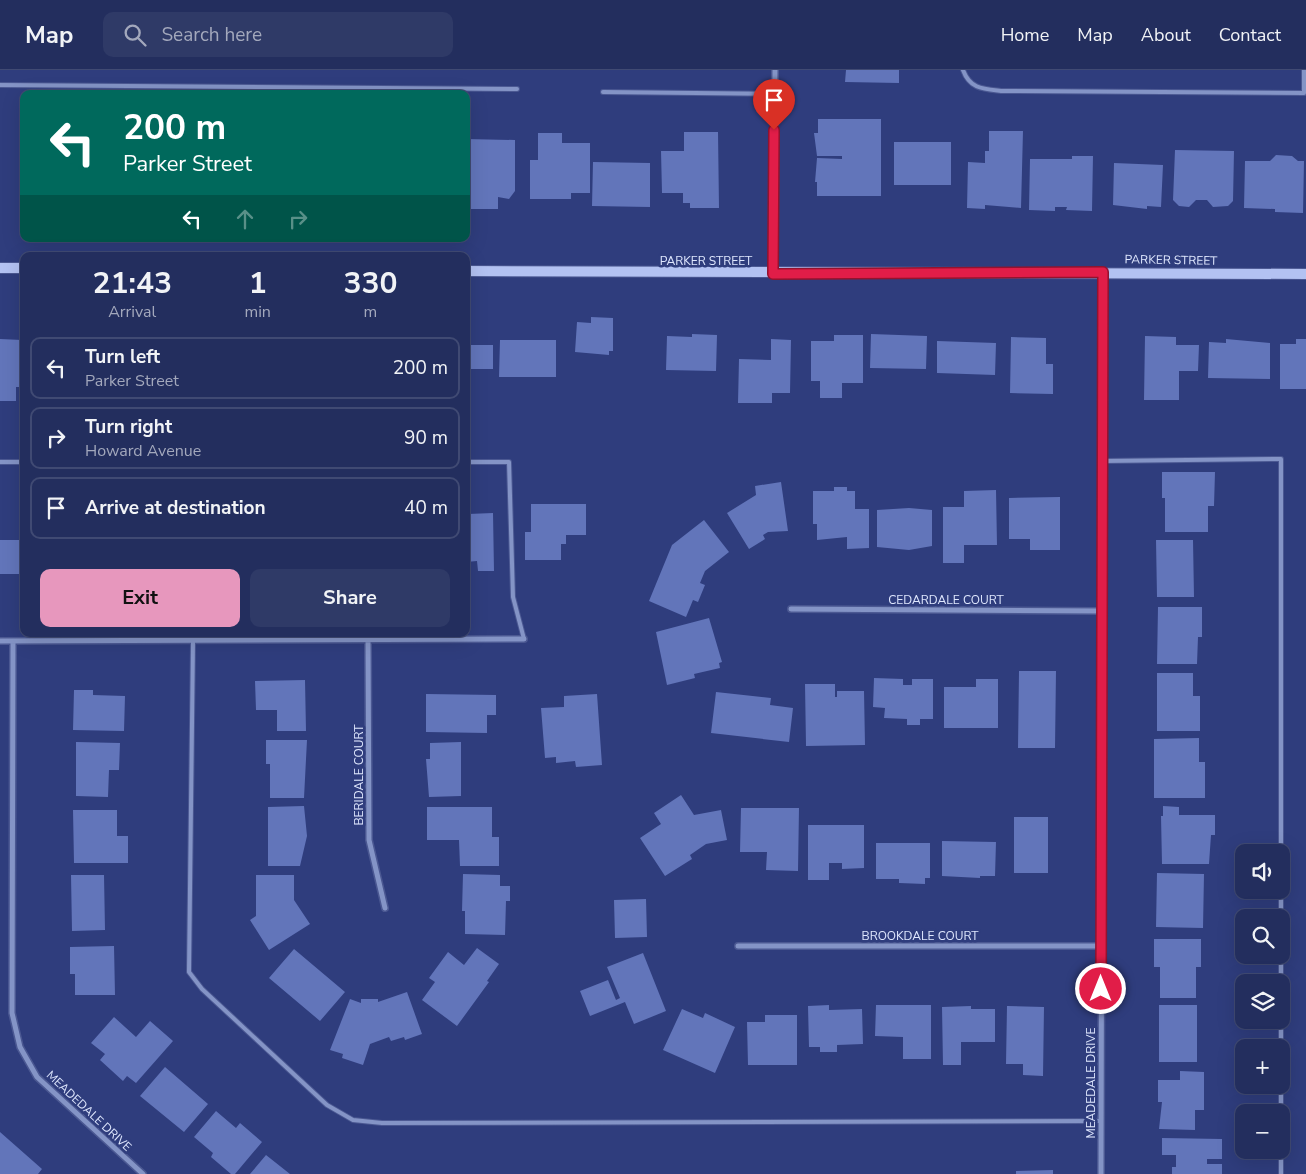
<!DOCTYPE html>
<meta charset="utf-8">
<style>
:root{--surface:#232e5e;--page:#2f3a67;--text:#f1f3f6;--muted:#a3a8bc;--line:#404a73;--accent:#e797bd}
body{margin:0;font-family:"Nunito Sans",sans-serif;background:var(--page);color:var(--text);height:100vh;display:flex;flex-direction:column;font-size:19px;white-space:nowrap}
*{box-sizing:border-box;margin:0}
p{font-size:16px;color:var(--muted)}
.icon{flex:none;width:28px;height:28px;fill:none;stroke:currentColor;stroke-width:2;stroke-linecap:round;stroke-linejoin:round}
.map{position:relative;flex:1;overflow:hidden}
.side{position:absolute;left:20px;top:182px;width:450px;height:385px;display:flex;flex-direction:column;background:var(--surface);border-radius:10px;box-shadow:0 5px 20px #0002,0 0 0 1px var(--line)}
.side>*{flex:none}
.top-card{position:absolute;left:20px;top:20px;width:450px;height:152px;border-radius:10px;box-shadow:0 5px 20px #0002,0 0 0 1px var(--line);background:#00695c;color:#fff;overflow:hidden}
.fabs{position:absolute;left:1235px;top:774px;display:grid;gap:10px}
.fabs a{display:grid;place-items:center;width:55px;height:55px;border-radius:10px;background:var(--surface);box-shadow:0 5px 20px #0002,0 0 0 1px var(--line);font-size:25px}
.pin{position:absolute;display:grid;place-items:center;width:42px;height:42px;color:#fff;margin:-51px -21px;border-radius:50% 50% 50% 0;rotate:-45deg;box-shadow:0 0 5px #0007}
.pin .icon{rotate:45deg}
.me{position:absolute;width:55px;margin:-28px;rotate:0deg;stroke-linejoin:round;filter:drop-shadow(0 0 4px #0008)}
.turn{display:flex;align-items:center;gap:18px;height:105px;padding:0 20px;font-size:22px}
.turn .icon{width:65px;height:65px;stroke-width:2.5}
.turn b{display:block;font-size:35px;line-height:42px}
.lanes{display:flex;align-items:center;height:48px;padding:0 20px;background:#0003;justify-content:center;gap:25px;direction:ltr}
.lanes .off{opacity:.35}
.eta{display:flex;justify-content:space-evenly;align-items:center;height:85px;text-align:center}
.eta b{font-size:30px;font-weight:700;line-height:35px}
.button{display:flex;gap:10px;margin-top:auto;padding:10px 20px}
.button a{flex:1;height:58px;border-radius:10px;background:var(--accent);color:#111;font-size:20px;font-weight:700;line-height:58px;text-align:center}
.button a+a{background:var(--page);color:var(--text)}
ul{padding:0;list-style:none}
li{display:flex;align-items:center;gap:15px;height:62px;margin:0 10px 8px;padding:0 10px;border:2px solid var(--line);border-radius:10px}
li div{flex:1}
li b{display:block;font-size:19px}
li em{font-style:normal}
header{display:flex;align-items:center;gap:30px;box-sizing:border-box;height:70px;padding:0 25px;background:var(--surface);border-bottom:1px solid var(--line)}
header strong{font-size:24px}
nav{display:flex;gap:28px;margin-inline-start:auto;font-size:18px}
.search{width:350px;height:45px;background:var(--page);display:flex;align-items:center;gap:12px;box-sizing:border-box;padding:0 18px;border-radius:10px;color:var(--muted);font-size:19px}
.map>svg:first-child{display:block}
.building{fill:#6275ba}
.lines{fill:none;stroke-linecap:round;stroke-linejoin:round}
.lane-casing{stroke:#4b5892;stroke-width:6}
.street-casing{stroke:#4b5892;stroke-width:8}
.secondary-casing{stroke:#4b5892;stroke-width:12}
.lane{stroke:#8494c6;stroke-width:4}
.street{stroke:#8494c6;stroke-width:5}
.secondary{stroke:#b3c2f2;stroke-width:10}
.route-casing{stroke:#92132f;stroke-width:12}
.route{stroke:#e11d48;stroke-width:9}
.labels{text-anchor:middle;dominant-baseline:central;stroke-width:5;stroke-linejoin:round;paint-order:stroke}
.street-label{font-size:12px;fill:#dfe7fe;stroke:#2f3d7d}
</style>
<header>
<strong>Map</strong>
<div class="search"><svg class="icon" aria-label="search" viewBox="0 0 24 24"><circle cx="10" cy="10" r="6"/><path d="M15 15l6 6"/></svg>Search here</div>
<nav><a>Home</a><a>Map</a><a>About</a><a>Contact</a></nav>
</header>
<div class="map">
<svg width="1306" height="1104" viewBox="0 0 1306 1104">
<rect width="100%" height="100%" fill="#2f3d7d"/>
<path class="building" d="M846 0H899V13L845 12Z
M818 49H881V126H817V112H815L817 88 842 89V86H817L814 63H818Z
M989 61H1023L1021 138 985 135V139L967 138 968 92 985 93V81H989Z
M684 62H718L719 138H690V133H683V123H662L661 81H684Z
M538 63H562V73H590V123H571V129H530V90H538Z
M466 69 515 70V121L509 129 498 127V139H468Z
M894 72H951V115H894Z
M1175 80 1234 81 1233 131 1228 136 1213 137 1207 130H1196L1189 137 1179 136 1173 130Z
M1276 85 1292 86 1298 91H1304L1303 143 1275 142V139L1244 138 1245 91H1270Z
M1072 86H1093L1092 141 1066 140 1067 137H1055V141L1029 140 1030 89H1072Z
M593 92 650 93V137L592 136Z
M1114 93 1163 95 1161 137 1147 136V139L1113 135Z
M591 247 613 248V281H609V285L575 282 577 252 591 253Z
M692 264 717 265 716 301 666 300 667 266 692 267Z
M871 264 927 266 926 299 870 298Z
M834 265H863V313H842V328H820V311H811V271H834Z
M1145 266 1176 267V275H1199L1198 301H1179V330H1144Z
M1011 267 1046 268V294H1053V324L1010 323Z
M0 269 22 270 21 317H16V331H0Z
M771 269 791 270 790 323H772V333H738L739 289 771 290Z
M1226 269 1270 273V309L1208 308 1209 272 1226 273Z
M1296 269H1306V319H1280V274H1296Z
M500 270H556V307H499Z
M937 271 996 273 995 305 937 303Z
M466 272H471V275H493V299H466Z
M1162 402H1215L1214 436H1208V462H1165V428H1162Z
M781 412 788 461 768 462 763 465 765 469 749 479 727 443 756 425 755 416Z
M834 417H847V421H855V439H869V478L847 479V467L817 470V454H813V421H834Z
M996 420 997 475H964V493H943V437H964V421Z
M1060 427V480H1030V469H1009V428Z
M531 434H586V465H566V474H561V490H525V462H531Z
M909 438 932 440V476L909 480 877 477V440Z
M493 443 494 501H478L477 491 466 492 468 444Z
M704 450 729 482 705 501 700 513 705 515 698 532 693 530 686 547 649 531 672 475Z
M0 470H24V504H0Z
M1156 470H1193L1194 527H1157Z
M1158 537H1202V567H1198L1197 594H1157Z
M709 548 722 592 719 593 720 598 694 604 695 608 667 615 656 562Z
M1019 601H1056L1055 678H1018Z
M1157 603H1193V626H1200V661H1157Z
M874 608 903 609V615H912V609H933V649H920V655H907V649L884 648 885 638 873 637Z
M976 609H998V658H944V617H976Z
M305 610 306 661H277V640H256L255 611Z
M805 614H835V627H837V621H864L865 675 806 676Z
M74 620H93V625L125 626 124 661 73 660Z
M716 622 771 628 770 635 793 638 789 672 711 663Z
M426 624 496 625V645H487V663L426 662Z
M597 624 602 695 576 697 575 691 556 693V687L545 688 541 638 564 637V626Z
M1199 668V692H1205V728H1154V669Z
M266 670H307L304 728H270V694H266Z
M76 672 120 673 119 700H109L108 727 76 726Z
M461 672V726L429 727 426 689H430V673Z
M681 725 694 745 721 740 727 770 706 774 690 785 692 789 665 806 640 768 661 754 654 743Z
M304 736 307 766 300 796H268V737Z
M1163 736 1179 737V745H1215V765H1211L1209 794H1162L1161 746H1163Z
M427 737H492V767H499V796H460L459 770H427Z
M741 738H799L798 801 766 800 767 782H740Z
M73 740H117V766H128V793H74Z
M1014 747H1048V803H1014Z
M808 755H864V798L842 799V793H829V810H808Z
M942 771 996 772 995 806H980V808L942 806Z
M876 773H930V808H925V814L899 813V809H876Z
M1157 803 1204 804 1203 858 1156 857Z
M463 804 500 805V816H510V831H506L505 865 465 864V841H462Z
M71 805H104L105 860 72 861Z
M256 805H294V830L310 854 269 880 250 850 256 846Z
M646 829 647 867 615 868 614 830Z
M1154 869H1201V897H1196V928H1160V897H1154Z
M114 876 115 925H75V904H70V877Z
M477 878 499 894 487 911 489 912 457 956 422 930 435 912 429 908 448 882 464 895Z
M294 879 345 922 320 951 269 908Z
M643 883 666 941 634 954 625 932 590 946 580 921 608 910 616 930 620 928 607 897Z
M407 922 422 964 405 970 404 967 391 971 389 967 370 974 363 995 342 988 343 984 330 980 350 929 361 933V929H378V932Z
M829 935V940L862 939 863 974 837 975V982H820V977H809L808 936Z
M876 935H931V989H903V967L875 966Z
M1159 935H1197V992H1159Z
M971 936V939H995V972H961V995H943L942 937Z
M1007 936 1044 937 1043 1006 1023 1005V994H1006Z
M682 939 703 948 705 943 735 957 715 1003 663 980Z
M765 945H797V995H748L747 952H765Z
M114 947 136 967 150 951 173 971 136 1013 127 1006 123 1011 100 990 105 984 91 973Z
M165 997 208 1034 184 1062 140 1026Z
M1180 1001 1204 1002V1040H1195V1060L1159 1059 1162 1032H1158V1010H1180Z
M216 1041 236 1058 240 1053 262 1072 235 1104H231L211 1087 213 1083 194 1067Z
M0 1062 42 1099 38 1104H0Z
M1162 1068 1222 1069V1089H1207V1094H1222V1104H1172V1097H1176V1085H1162Z
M266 1085 290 1104H250Z
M1053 1100V1104H1016V1101Z"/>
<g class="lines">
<g class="lane-casing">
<path id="lane" d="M963 0C970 19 983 19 1001 21L1304 23V0
M0 15 517 19
M603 22 775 24
M1102 391 1281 389V782
M0 392H24
M466 392H509L513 527 524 569
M193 571 189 902 202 919 327 1035 353 1050 382 1053 1101 1051
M1281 848V820
M1281 912V885
M1281 978V950
M1281 1042V1015
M1281 1104V1080"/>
</g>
<g class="street-casing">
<path id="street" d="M773 203 775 0
M791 539 1101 541
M368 570 369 770 385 838
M0 571 524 569
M13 571 12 943 20 977 37 1007 143 1104
M738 876H1101
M1101 1104 1103 203"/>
</g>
<g class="secondary-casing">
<path id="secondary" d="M0 198H24
M466 201 1306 204"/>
</g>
<use href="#lane" class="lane"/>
<use href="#street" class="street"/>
<use href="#secondary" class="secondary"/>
</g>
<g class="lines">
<g class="route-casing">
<path id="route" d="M774 60 773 204 1103 202 1101 919"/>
</g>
<use href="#route" class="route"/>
</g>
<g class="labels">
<g class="street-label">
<text transform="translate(1171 190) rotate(1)">PARKER STREET</text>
<text x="706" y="191">PARKER STREET</text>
<text x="946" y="530">CEDARDALE COURT</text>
<text transform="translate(359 705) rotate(-90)">BERIDALE COURT</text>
<text x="920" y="866">BROOKDALE COURT</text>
<text transform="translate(1091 1013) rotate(-90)">MEADEDALE DRIVE</text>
<text transform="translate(89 1041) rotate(43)">MEADEDALE DRIVE</text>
</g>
</g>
</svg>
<div class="fabs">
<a><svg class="icon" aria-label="sound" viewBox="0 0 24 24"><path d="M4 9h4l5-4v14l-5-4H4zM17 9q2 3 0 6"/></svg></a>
<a><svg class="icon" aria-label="search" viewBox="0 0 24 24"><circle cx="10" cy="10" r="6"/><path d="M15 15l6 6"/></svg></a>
<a><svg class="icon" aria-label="layers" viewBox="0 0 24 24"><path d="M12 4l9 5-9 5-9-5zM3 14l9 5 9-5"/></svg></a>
<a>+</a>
<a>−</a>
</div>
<div class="pin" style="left:774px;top:60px;background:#d93025"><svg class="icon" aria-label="arrive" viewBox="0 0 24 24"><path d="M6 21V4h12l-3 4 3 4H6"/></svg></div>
<svg class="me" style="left:1101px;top:919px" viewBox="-20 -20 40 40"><circle r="17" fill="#e11d48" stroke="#fff" stroke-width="3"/><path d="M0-11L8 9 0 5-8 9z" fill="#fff"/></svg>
<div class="top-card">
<div class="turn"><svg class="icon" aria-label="left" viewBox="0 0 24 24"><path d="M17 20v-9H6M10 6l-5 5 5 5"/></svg><div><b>200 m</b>Parker Street</div></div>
<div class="lanes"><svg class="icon" aria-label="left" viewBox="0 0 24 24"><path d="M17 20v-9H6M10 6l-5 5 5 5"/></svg><svg class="icon off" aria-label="ahead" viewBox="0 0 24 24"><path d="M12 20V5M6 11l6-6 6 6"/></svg><svg class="icon off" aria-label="right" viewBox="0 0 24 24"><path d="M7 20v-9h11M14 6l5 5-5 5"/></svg></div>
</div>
<section class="side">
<div class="eta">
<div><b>21:43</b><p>Arrival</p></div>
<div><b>1</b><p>min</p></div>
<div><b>330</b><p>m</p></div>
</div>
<ul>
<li><svg class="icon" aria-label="left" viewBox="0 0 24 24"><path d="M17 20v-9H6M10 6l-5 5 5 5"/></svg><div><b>Turn left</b><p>Parker Street</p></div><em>200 m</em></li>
<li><svg class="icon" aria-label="right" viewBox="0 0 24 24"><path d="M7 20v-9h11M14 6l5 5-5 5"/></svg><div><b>Turn right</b><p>Howard Avenue</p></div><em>90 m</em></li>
<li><svg class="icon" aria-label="arrive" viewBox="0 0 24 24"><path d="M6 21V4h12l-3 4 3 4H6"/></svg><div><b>Arrive at destination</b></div><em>40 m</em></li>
</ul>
<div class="button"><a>Exit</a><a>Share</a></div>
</section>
</div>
